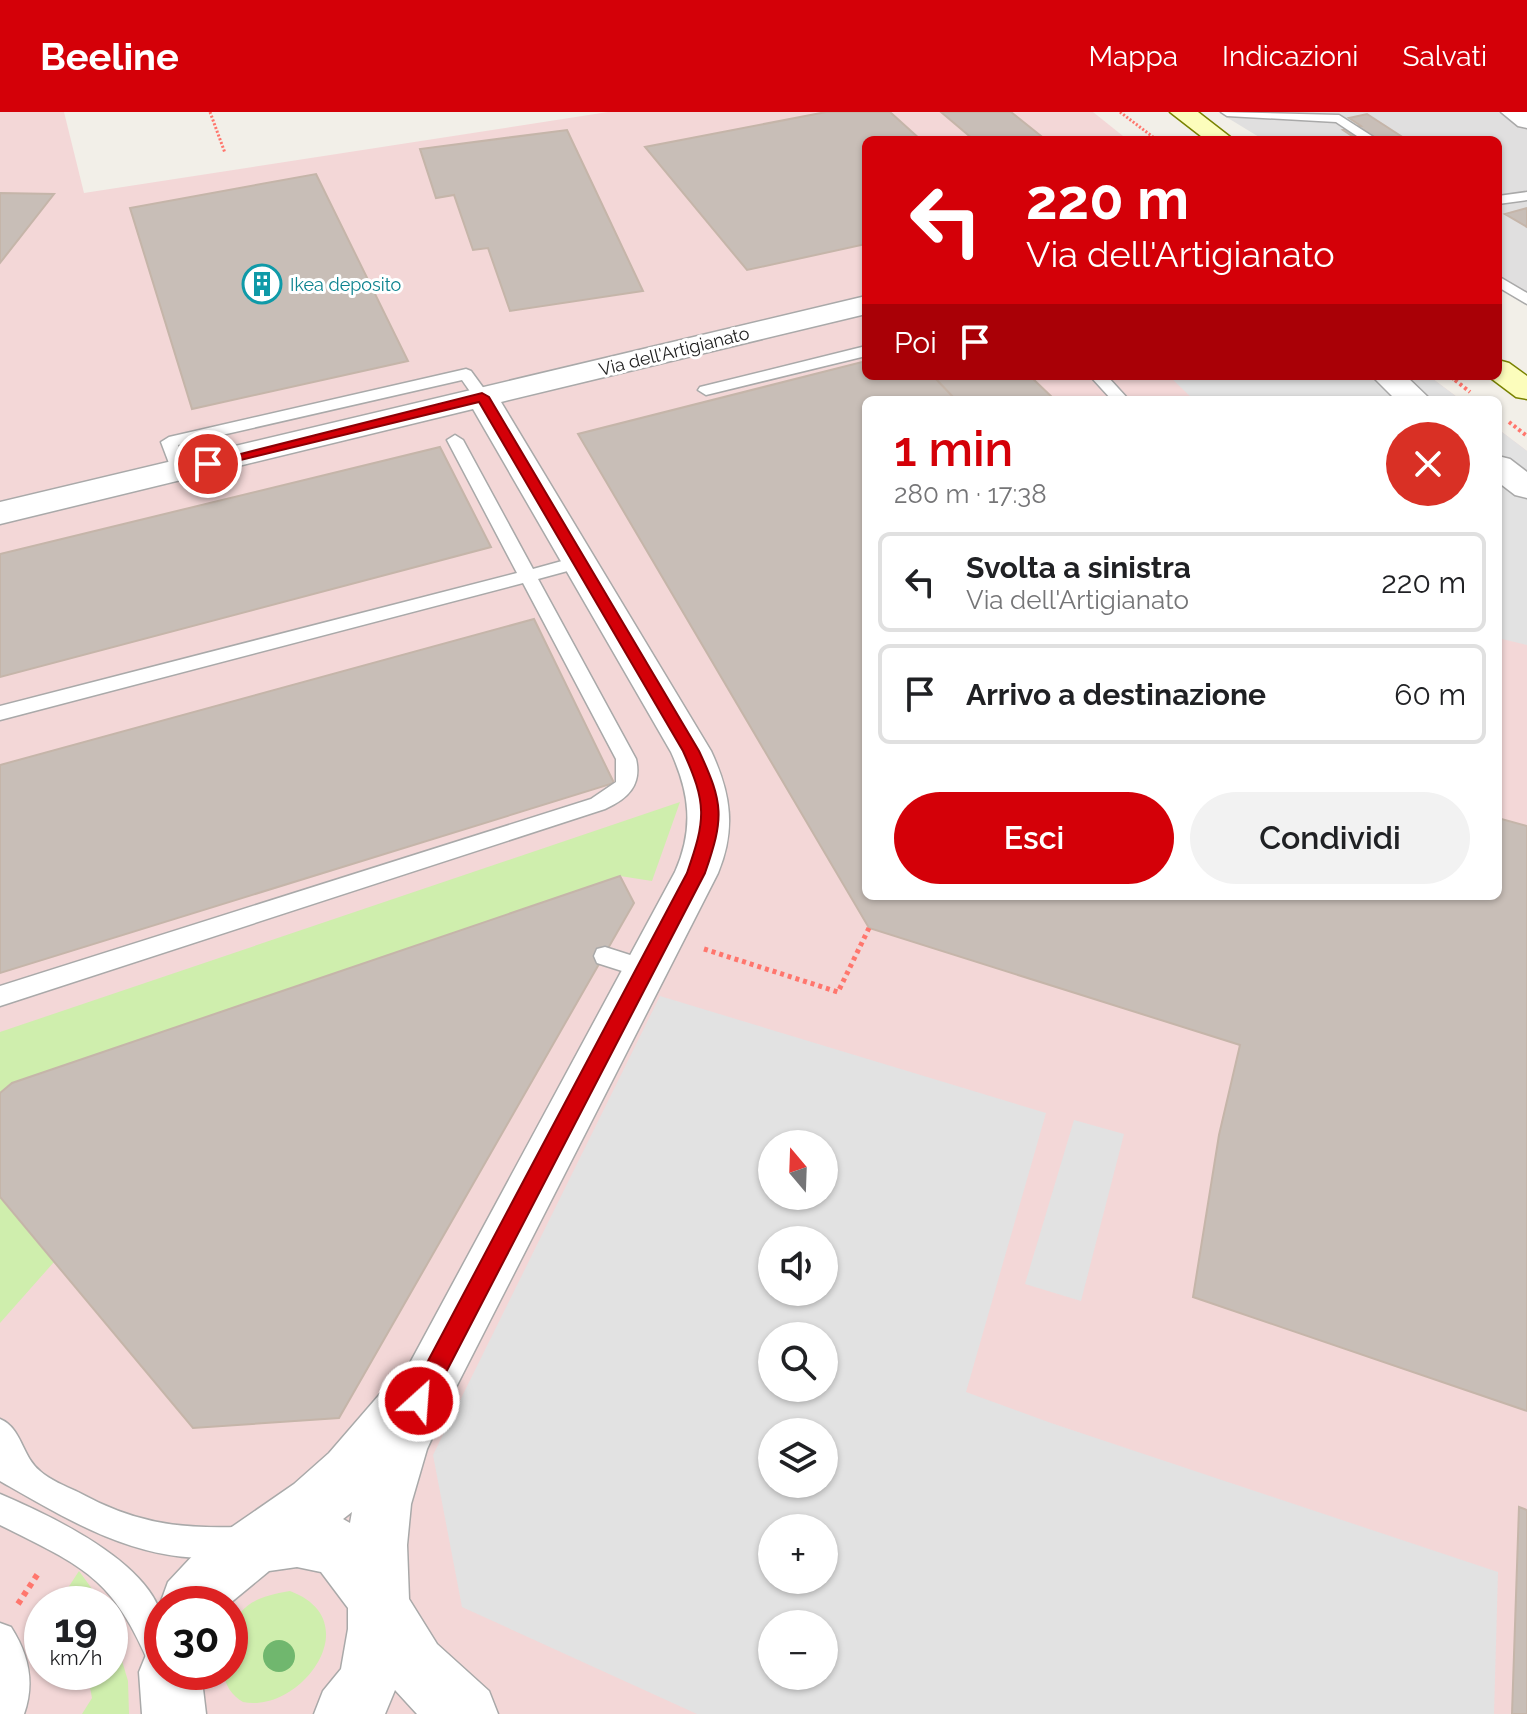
<!DOCTYPE html>
<html lang="it">
<meta charset="utf-8">
<style>
:root{--surface:#fff;--page:#f2f2f2;--text:#202124;--muted:#757577;--line:#e0e0e0;--accent:#d40008}
body{margin:0;font-family:Raleway,sans-serif;background:var(--page);color:var(--text);height:100vh;display:flex;flex-direction:column;font-size:30px;white-space:nowrap}
*{box-sizing:border-box;margin:0}
p{font-size:26px;color:var(--muted)}
.icon{flex:none;width:44px;height:44px;fill:none;stroke:currentColor;stroke-width:2;stroke-linecap:round;stroke-linejoin:round}
.map{position:relative;flex:1;overflow:hidden}
.panel{position:absolute;left:862px;top:284px;width:640px;height:504px;display:flex;flex-direction:column;background:var(--surface);border-radius:12px;box-shadow:0 2px 6px #0004}
.panel>*{flex:none}
.guide{position:absolute;left:862px;top:24px;width:640px;height:244px;border-radius:12px;box-shadow:0 2px 6px #0004;background:#d40008;color:#fff;overflow:hidden}
.needle{width:52px;rotate:341deg}
.tools{position:absolute;left:758px;top:1018px;display:grid;gap:16px}
.tools a{display:grid;place-items:center;width:80px;height:80px;border-radius:50%;background:var(--surface);box-shadow:0 2px 6px #0004;font-size:40px}
.speed{position:absolute;left:24px;top:1474px;display:flex;gap:16px;font-size:40px;font-weight:700;text-align:center}
.speed>*{display:grid;place-content:center;width:104px;height:104px;border-radius:50%;background:var(--surface);box-shadow:0 2px 6px #0004;line-height:1}
.speed small{font-size:20px;font-weight:400}
.speed .limit{border:12px solid #d22;background:#fff;color:#111}
.pin{position:absolute;display:grid;place-items:center;width:68px;height:68px;color:#fff;margin:-34px;border:4px solid #fff;border-radius:50%;box-shadow:0 2px 8px #0007}
.me{position:absolute;width:88px;margin:-44px;rotate:26deg;stroke-linejoin:round;filter:drop-shadow(0 0 6px #0008)}
.turn{display:flex;align-items:center;gap:28px;height:168px;padding:0 32px;font-size:36px}
.turn .icon{width:104px;height:104px;stroke-width:2.5}
.turn b{display:block;font-size:56px;line-height:68px}
.then{display:flex;align-items:center;height:76px;padding:0 32px;background:#0003;gap:16px;font-size:30px}
.round{display:grid;place-items:center;flex:none;width:84px;height:84px;border-radius:42px;background:var(--page)}
.headline{display:flex;align-items:center;justify-content:space-between;height:136px;padding:0 32px}
h1{font-size:48px;font-weight:600;line-height:60px;color:var(--accent)}
.cta{display:flex;gap:16px;margin-top:auto;padding:16px 32px}
.cta a{flex:1;height:92px;border-radius:48px;background:var(--accent);color:#fff;font-size:32px;font-weight:600;line-height:92px;text-align:center}
.cta a+a{background:var(--page);color:var(--text)}
ul{padding:0;list-style:none}
li{display:flex;align-items:center;gap:24px;height:100px;margin:0 16px 12px;padding:0 16px;border:4px solid var(--line);border-radius:12px}
li div{flex:1}
li b{display:block;font-size:30px}
li em{font-style:normal}
header{display:flex;align-items:center;gap:48px;box-sizing:border-box;height:112px;padding:0 40px;background:var(--accent);color:#fff}
header strong{font-size:38px}
nav{display:flex;gap:44px;margin-inline-start:auto;font-size:28px}
.map>svg:first-child{display:block}
.residential{fill:#e0dfdf}
.commercial{fill:#f3d7d7;fill-rule:evenodd}
.grass{fill:#cfeead}
.parking{fill:#e2e2e2;fill-rule:evenodd}
.building{fill:#c8beb7;stroke:#c5b5a9;stroke-width:2}
.lines{fill:none;stroke-linecap:round;stroke-linejoin:round}
.lane-casing{stroke:#a9a9a9;stroke-width:3}
.street-casing{stroke:#a9a9a9;stroke-width:3}
.secondary-casing{stroke:#798200;stroke-width:3}
.path-far3{stroke:#ff766d;stroke-width:3;stroke-dasharray:2 2;stroke-linecap:butt}
.path-far2{stroke:#ff766d;stroke-width:4;stroke-dasharray:3 3;stroke-linecap:butt}
.path-far1{stroke:#ff766d;stroke-width:5;stroke-dasharray:4 4;stroke-linecap:butt}
.path{stroke:#ff766d;stroke-width:6;stroke-dasharray:5 5;stroke-linecap:butt}
.lane{fill:#fff;fill-rule:evenodd}
.street{fill:#fff;fill-rule:evenodd}
.secondary{fill:#fcfdbc;fill-rule:evenodd}
.tree{fill:#70b76e}
.route{fill:#d40008;stroke:#8a0005;stroke-width:2}
.labels{text-anchor:middle;dominant-baseline:central;stroke-width:6;stroke-linejoin:round;paint-order:stroke}
.far-culture-label{font-size:18px;fill:#0d838f;stroke:#fff;text-anchor:start}
.far-street-label{font-size:18px;fill:#222;stroke:#fff}
</style>
<header>
<strong>Beeline</strong>
<nav><a>Mappa</a><a>Indicazioni</a><a>Salvati</a></nav>
</header>
<div class="map">
<svg width="1527" height="1602" viewBox="0 0 1527 1602">
<rect width="100%" height="100%" fill="#f2efe8"/>
<path class="residential" d="M1218 0H1527V188L1498 170V28H1264Z"/>
<path class="commercial" d="M0 0H64L84 81 608 0H1093L1128 28H866V264H1429L1461 288H866V784H1498V317L1527 339V1602H0ZM772 1032H824V1084H772ZM772 1128H824V1180H772ZM772 1224H824V1276H772ZM772 1320H824V1372H772ZM772 1416H824V1468H772ZM42 1492H110V1560H42ZM162 1492H230V1560H162ZM772 1512H824V1564H772Z"/>
<path class="grass" d="M680 690 652 769 620 764 12 971 0 981V920Z
M0 1085 54 1150 0 1211Z
M79 1459 103 1492H65L62 1485Z
M290 1479C370 1509 300 1602 243 1590 232 1584 225 1573 223 1560H230C230 1508 233 1488 290 1479Z
M110 1508 128 1569 129 1602H82L92 1586 87 1560H110Z"/>
<path class="parking" d="M1169 264H1429L1461 288H1194Z
M1498 317 1527 339V533L1498 526Z
M660 884 1046 1001 966 1280 1051 1311 1498 1460 1494 1602H697L462 1495 433 1343ZM772 1032H824V1084H772ZM772 1128H824V1180H772ZM772 1224H824V1276H772ZM772 1320H824V1372H772ZM772 1416H824V1468H772ZM772 1512H824V1564H772Z
M1074 1008 1124 1022 1081 1189 1025 1172Z"/>
<path class="building" d="M826 0H890L921 28H866V132L747 158 645 35Z
M941 0H1011L1046 28H974Z
M1367 2 1407 28H1358L1343 18 1361 14 1349 6Z
M567 18 643 179 510 199 488 136 473 138 454 83 436 86 420 37Z
M316 62 408 249 192 297 130 96Z
M0 81 54 82 0 151Z
M1527 96V115L1505 102Z
M866 249V264H933L956 288H866V784H1498V706L1527 714V1299L1193 1185 1219 1023 1240 933 869 816 578 322Z
M933 264H1030L1055 288H956Z
M440 335 491 435 0 565V442Z
M534 507 614 671 0 861V653Z
M620 764 634 791 339 1306 193 1316 0 1085V981L12 971Z
M1519 1395 1527 1398V1602H1512Z"/>
<g class="lines">
<g class="lane-casing">
<path id="lane" d="M1221 0 1339 3 1378 28H1363L1336 10 1227 4Z
M1527 80V88L1498 92V84Z
M1498 164 1527 181V192L1498 175Z
M866 234V244L706 283 698 278 700 275Z
M466 257 471 259 490 285 488 288H476L462 268 178 333 188 359 180 364 172 359 161 330 169 325Z
M1090 264H1107L1129 288H1112Z
M455 323 463 328 533 457 580 444 589 450 586 454 538 467 636 647C642 673 628 687 605 697L0 894V874L591 687 616 670V647L523 471 0 608V594L517 461 447 328Z
M605 835 652 850 655 857 652 864 644 866 597 851 594 844 597 837Z
M0 1307C22 1316 22 1345 40 1359 50 1368 65 1374 78 1380 133 1410 175 1417 238 1415L249 1419 253 1430 249 1441C235 1446 221 1446 206 1446 129 1446 65 1406 0 1369Z
M0 1382C49 1403 149 1449 162 1506 166 1523 159 1545 163 1560L151 1556C113 1465 84 1455 0 1413Z
M0 1511 11 1515C29 1543 35 1571 24 1602H0Z"/>
</g>
<g class="street-casing">
<path id="street" d="M1501 0H1527V16L1518 14Z
M866 184V202L501 290 711 639C731 682 736 717 718 761L450 1287 427 1337 411 1392 407 1433 409 1487 437 1532 489 1579 498 1602H417L395 1578 385 1602H314L323 1579 341 1557 348 1517V1496L321 1460 297 1455 269 1459 229 1492H162V1498L160 1492 168 1470 197 1439 294 1372 329 1341 380 1282 397 1275 675 760C694 717 690 682 671 640L473 297 0 412V390ZM352 1400 350 1411 343 1407Z
M1372 264H1406L1431 288H1396Z
M1498 344 1510 347 1527 360V386L1515 383 1498 370Z
M162 1532V1560H201L206 1602H142L139 1560 148 1538Z"/>
</g>
<g class="secondary-casing">
<path id="secondary" d="M1170 0H1198L1234 28H1206Z
M1498 248 1509 251 1527 264V287L1516 285 1488 264H1498Z"/>
</g>
<path class="path-far3" d="M210 0 225 41
M1120 0 1157 28
M1449 264 1457 270"/>
<path class="path-far2" d="M1455 268 1470 280
M1509 310 1527 324"/>
<path class="path-far1" d="M704 837 838 880 869 816"/>
<path class="path" d="M18 1492 39 1460"/>
<use href="#lane" class="lane"/>
<use href="#street" class="street"/>
<use href="#secondary" class="secondary"/>
</g>
<circle class="tree" cx="279" cy="1544" r="16"/>
<path class="route" d="M482 281 489 285 699 639C724 692 724 706 705 761L427 1297 419 1301 411 1297 408 1289 411 1281 687 761C706 707 707 692 683 639L479 290 208 356 201 352Z"/>
<defs>
<g id="building-ring" transform="scale(2)"><circle r="9.5" fill="#fff" stroke="#0f9aa8" stroke-width="1.5"/><path d="M-4-6H4V6H1V3H-1V6H-4ZM-2.5-4.3h1.7v1.8h-1.7ZM.8-4.3h1.7v1.8H.8ZM-2.5-1h1.7V.8h-1.7ZM.8-1h1.7V.8H.8Z" fill="#0f9aa8"/></g>
</defs>
<g fill-rule="evenodd">
<use href="#building-ring" x="262" y="172"/>
</g>
<g class="labels">
<g class="far-culture-label">
<text x="290" y="172">Ikea deposito</text>
</g>
<g class="far-street-label">
<text transform="translate(674 239) rotate(-14)">Via dell'Artigianato</text>
</g>
</g>
</svg>
<div class="tools">
<a><svg class="needle" viewBox="-14 -14 28 28"><path d="M0-13l5 13h-10z" fill="#e53935"/><path d="M0 13l5-13h-10z" fill="#757577"/></svg></a>
<a><svg class="icon" aria-label="sound" viewBox="0 0 24 24"><path d="M4 9h4l5-4v14l-5-4H4zM17 9q2 3 0 6"/></svg></a>
<a><svg class="icon" aria-label="search" viewBox="0 0 24 24"><circle cx="10" cy="10" r="6"/><path d="M15 15l6 6"/></svg></a>
<a><svg class="icon" aria-label="layers" viewBox="0 0 24 24"><path d="M12 4l9 5-9 5-9-5zM3 14l9 5 9-5"/></svg></a>
<a>+</a>
<a>−</a>
</div>
<div class="speed"><div>19<small>km/h</small></div><div class="limit">30</div></div>
<div class="pin" style="left:208px;top:352px;background:#d93025"><svg class="icon" aria-label="arrive" viewBox="0 0 24 24"><path d="M6 21V4h12l-3 4 3 4H6"/></svg></div>
<svg class="me" style="left:419px;top:1289px" viewBox="-20 -20 40 40"><circle r="17" fill="#d40008" stroke="#fff" stroke-width="3"/><path d="M0-11L8 9 0 5-8 9z" fill="#fff"/></svg>
<div class="guide">
<div class="turn"><svg class="icon" aria-label="left" viewBox="0 0 24 24"><path d="M17 20v-9H6M10 6l-5 5 5 5"/></svg><div><b>220 m</b>Via dell'Artigianato</div></div>
<div class="then">Poi<svg class="icon" aria-label="arrive" viewBox="0 0 24 24"><path d="M6 21V4h12l-3 4 3 4H6"/></svg></div>
</div>
<section class="panel">
<div class="headline"><div><h1>1 min</h1><p>280 m · 17:38</p></div><a class="round" style="background:#d93025;color:#fff"><svg class="icon" aria-label="close" viewBox="0 0 24 24"><path d="M6 6l12 12M18 6L6 18"/></svg></a></div>
<ul>
<li><svg class="icon" aria-label="left" viewBox="0 0 24 24"><path d="M17 20v-9H6M10 6l-5 5 5 5"/></svg><div><b>Svolta a sinistra</b><p>Via dell'Artigianato</p></div><em>220 m</em></li>
<li><svg class="icon" aria-label="arrive" viewBox="0 0 24 24"><path d="M6 21V4h12l-3 4 3 4H6"/></svg><div><b>Arrivo a destinazione</b></div><em>60 m</em></li>
</ul>
<div class="cta"><a>Esci</a><a>Condividi</a></div>
</section>
</div>
